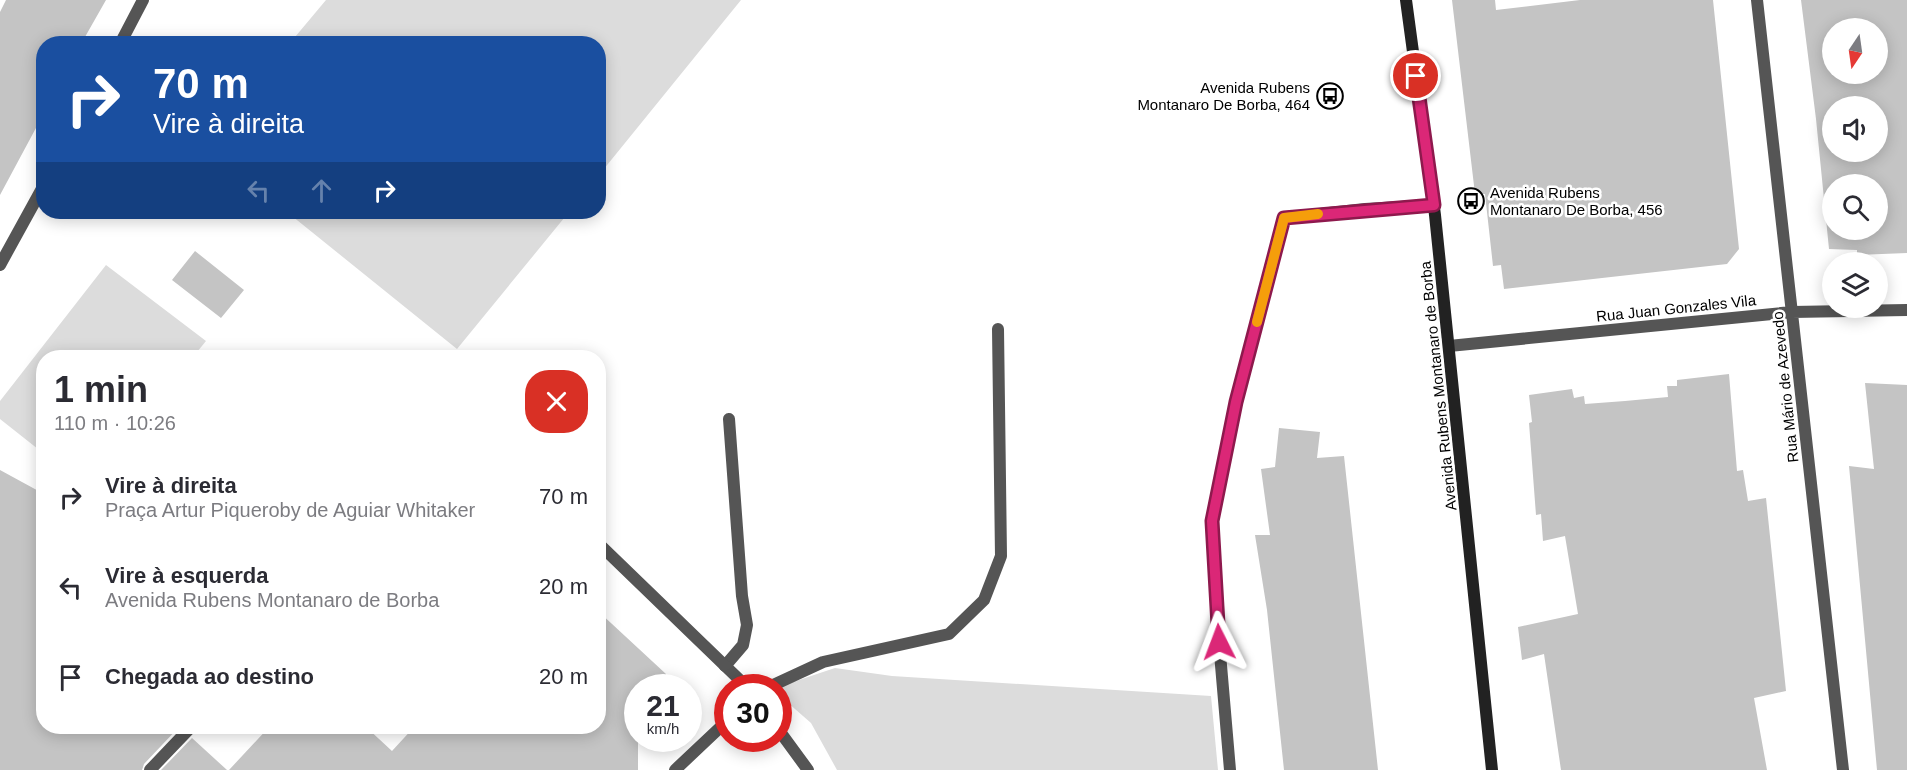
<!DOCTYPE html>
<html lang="pt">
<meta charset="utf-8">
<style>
:root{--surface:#fff;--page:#f2f2f3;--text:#2b2b33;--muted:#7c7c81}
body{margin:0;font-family:Arial,sans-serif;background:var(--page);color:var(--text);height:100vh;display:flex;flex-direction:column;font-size:22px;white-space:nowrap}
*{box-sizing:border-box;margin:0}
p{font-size:20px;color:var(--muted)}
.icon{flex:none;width:33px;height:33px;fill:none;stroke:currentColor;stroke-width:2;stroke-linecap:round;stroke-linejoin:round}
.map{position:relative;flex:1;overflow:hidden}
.details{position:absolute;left:36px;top:350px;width:570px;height:384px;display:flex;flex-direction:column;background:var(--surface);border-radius:24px;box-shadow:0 3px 15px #0003}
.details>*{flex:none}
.banner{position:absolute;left:36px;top:36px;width:570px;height:183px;border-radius:24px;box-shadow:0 3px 15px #0003;background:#1a4fa0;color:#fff;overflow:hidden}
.needle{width:39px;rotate:193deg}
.buttons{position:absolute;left:1822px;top:18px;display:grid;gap:12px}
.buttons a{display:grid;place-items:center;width:66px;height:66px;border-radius:50%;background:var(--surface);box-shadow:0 3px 15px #0003;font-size:30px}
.speed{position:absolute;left:624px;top:674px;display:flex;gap:12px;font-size:30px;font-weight:700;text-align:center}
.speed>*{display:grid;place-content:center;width:78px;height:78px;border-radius:50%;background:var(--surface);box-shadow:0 3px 15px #0003;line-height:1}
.speed small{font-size:15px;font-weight:400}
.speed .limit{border:9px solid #d22;background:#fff;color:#111}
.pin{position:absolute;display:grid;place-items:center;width:51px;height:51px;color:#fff;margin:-26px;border:3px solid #fff;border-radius:50%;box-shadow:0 2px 6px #0007}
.me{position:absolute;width:66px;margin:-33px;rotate:357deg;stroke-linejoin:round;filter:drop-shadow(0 0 4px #0008)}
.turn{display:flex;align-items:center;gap:21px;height:126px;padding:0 18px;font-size:27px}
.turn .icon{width:78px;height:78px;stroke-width:2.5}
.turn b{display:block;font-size:42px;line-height:51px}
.lanes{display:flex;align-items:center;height:57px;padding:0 18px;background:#0003;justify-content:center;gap:30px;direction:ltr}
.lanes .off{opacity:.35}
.round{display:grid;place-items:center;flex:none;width:63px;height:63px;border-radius:24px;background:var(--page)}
.summary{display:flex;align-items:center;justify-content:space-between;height:102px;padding:0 18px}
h1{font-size:36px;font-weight:600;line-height:45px}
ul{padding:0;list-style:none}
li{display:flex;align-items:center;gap:18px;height:90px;padding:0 18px}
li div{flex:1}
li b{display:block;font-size:22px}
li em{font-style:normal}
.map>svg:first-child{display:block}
.green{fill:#dcdcdc}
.building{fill:#c4c4c4;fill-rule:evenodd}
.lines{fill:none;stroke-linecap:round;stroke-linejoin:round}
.lane{stroke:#555;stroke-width:12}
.street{stroke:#555;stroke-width:12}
.secondary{stroke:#222;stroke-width:12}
.route-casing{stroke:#8e194d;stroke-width:15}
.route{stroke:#db2777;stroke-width:10}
.slow{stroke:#f59e0b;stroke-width:10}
.labels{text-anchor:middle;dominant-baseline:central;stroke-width:5;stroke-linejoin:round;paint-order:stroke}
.poi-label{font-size:15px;fill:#000;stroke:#fff;text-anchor:end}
.street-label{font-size:15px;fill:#000;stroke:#fff}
</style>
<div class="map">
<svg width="1907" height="770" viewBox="0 0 1907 770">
<rect width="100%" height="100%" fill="#fff"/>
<path class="green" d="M326 0H741L599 175 598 44 290 43Z
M287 212H569L457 349Z
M106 265 206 341 193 357H44L43 453 0 419V401Z
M835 668 892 676 1211 696 1218 770H837L811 723 779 695 778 687Z"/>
<path class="building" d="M6 0H106L81 44H44V113L0 195V12Z
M1452 0H1495L1496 10 1580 0H1713L1739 249 1727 264 1504 289 1501 265 1493 266 1485 194H1475Z
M1801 0H1907V253L1857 255V250L1829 249 1816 119ZM1833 28H1878V74H1833ZM1833 106H1878V152H1833ZM1833 184H1878V230H1833Z
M195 251 244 290 221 318 172 280Z
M1729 374 1737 471 1743 470 1748 501 1766 498 1786 691 1754 698 1767 770H1561L1544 654 1522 660 1518 627 1578 614 1565 536 1543 541 1541 514 1536 515 1529 423 1532 422 1529 395 1572 389 1574 398 1584 396 1585 404 1625 401 1668 397 1667 386H1677V380Z
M1865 383 1907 385V770H1877L1849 466 1874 469Z
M1279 428 1320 432 1317 458 1344 456 1378 770H1284L1267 610 1255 535H1270L1261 469 1275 467Z
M0 470 44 494V726H178L179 727 144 764 142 770H0Z
M598 611 666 674 665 687H638V770H229L270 726H365L392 751 415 726H598Z
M192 738 227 770H161Z"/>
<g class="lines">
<path class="lane" d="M725 666 743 645 747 625 742 596 729 419
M769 687 823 662 949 634 984 600 1001 556 998 329"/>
<path class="street" d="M1757 0 1843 770
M120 44 143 0
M0 265 44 185
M1449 346 1792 312 1907 310
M598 543 747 687
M778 729 808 770
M150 770 192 726
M675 770 728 720
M1230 770 1219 642 1212 521 1236 402 1284 218 1365 209 1434 205"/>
<path class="secondary" d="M1406 0 1435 215 1492 770"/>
</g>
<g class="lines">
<g class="route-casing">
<path id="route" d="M1219 642 1212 521 1236 402 1284 218 1434 205 1416 76"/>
</g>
<use href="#route" class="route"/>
<path class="slow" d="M1257 322 1284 218 1318 214"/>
</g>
<defs>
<g id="bus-ring" transform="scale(1.35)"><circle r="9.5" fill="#fff" stroke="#000" stroke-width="1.5"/><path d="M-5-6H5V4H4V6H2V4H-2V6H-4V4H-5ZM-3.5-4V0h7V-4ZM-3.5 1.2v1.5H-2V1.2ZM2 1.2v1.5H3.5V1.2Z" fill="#000"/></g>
</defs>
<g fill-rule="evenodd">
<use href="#bus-ring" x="1330" y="96"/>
<use href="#bus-ring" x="1471" y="201"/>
</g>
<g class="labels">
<g class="poi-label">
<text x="1310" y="87">Avenida Rubens<tspan x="1310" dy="17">Montanaro De Borba, 464</tspan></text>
<text x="1490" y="192" text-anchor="start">Avenida Rubens<tspan x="1490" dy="17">Montanaro De Borba, 456</tspan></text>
</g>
<g class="street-label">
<text transform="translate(1676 308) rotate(-6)">Rua Juan Gonzales Vila</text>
<text transform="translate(1438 386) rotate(-96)">Avenida Rubens Montanaro de Borba</text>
<text transform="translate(1785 387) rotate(-96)">Rua Mário de Azevedo</text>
</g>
</g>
</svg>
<div class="buttons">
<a><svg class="needle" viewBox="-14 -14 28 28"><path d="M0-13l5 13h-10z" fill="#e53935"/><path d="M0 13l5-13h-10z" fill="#7c7c81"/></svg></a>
<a><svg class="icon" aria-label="sound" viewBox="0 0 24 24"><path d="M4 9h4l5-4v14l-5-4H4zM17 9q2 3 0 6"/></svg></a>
<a><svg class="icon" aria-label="search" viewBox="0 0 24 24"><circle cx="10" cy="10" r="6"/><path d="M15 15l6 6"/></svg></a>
<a><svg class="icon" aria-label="layers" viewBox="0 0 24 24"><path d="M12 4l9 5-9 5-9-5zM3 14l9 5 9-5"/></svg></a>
</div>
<div class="speed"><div>21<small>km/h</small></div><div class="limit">30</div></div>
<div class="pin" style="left:1416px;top:76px;background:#d93025"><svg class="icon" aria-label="arrive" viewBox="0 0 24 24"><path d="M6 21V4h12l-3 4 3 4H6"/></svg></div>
<svg class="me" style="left:1219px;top:642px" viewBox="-20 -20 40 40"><path d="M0-17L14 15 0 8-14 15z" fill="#db2777" stroke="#fff" stroke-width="4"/></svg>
<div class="banner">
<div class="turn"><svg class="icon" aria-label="right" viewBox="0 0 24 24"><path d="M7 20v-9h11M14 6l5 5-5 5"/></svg><div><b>70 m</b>Vire à direita</div></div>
<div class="lanes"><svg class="icon off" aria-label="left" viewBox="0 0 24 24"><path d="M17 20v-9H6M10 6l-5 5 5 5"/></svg><svg class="icon off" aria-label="ahead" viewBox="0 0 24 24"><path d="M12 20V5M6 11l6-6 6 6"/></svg><svg class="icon" aria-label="right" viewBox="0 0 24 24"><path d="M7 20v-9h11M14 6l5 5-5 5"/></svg></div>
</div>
<section class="details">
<div class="summary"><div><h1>1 min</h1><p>110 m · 10:26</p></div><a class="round" style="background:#d93025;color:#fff"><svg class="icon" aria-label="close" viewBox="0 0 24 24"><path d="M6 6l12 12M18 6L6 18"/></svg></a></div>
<ul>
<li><svg class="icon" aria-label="right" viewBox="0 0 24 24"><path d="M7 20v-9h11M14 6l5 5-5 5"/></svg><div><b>Vire à direita</b><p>Praça Artur Piqueroby de Aguiar Whitaker</p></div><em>70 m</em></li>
<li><svg class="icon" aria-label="left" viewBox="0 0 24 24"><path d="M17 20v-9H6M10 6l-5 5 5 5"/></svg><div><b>Vire à esquerda</b><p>Avenida Rubens Montanaro de Borba</p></div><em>20 m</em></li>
<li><svg class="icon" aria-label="arrive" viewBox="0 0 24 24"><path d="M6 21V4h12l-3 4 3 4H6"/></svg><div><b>Chegada ao destino</b></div><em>20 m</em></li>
</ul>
</section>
</div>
